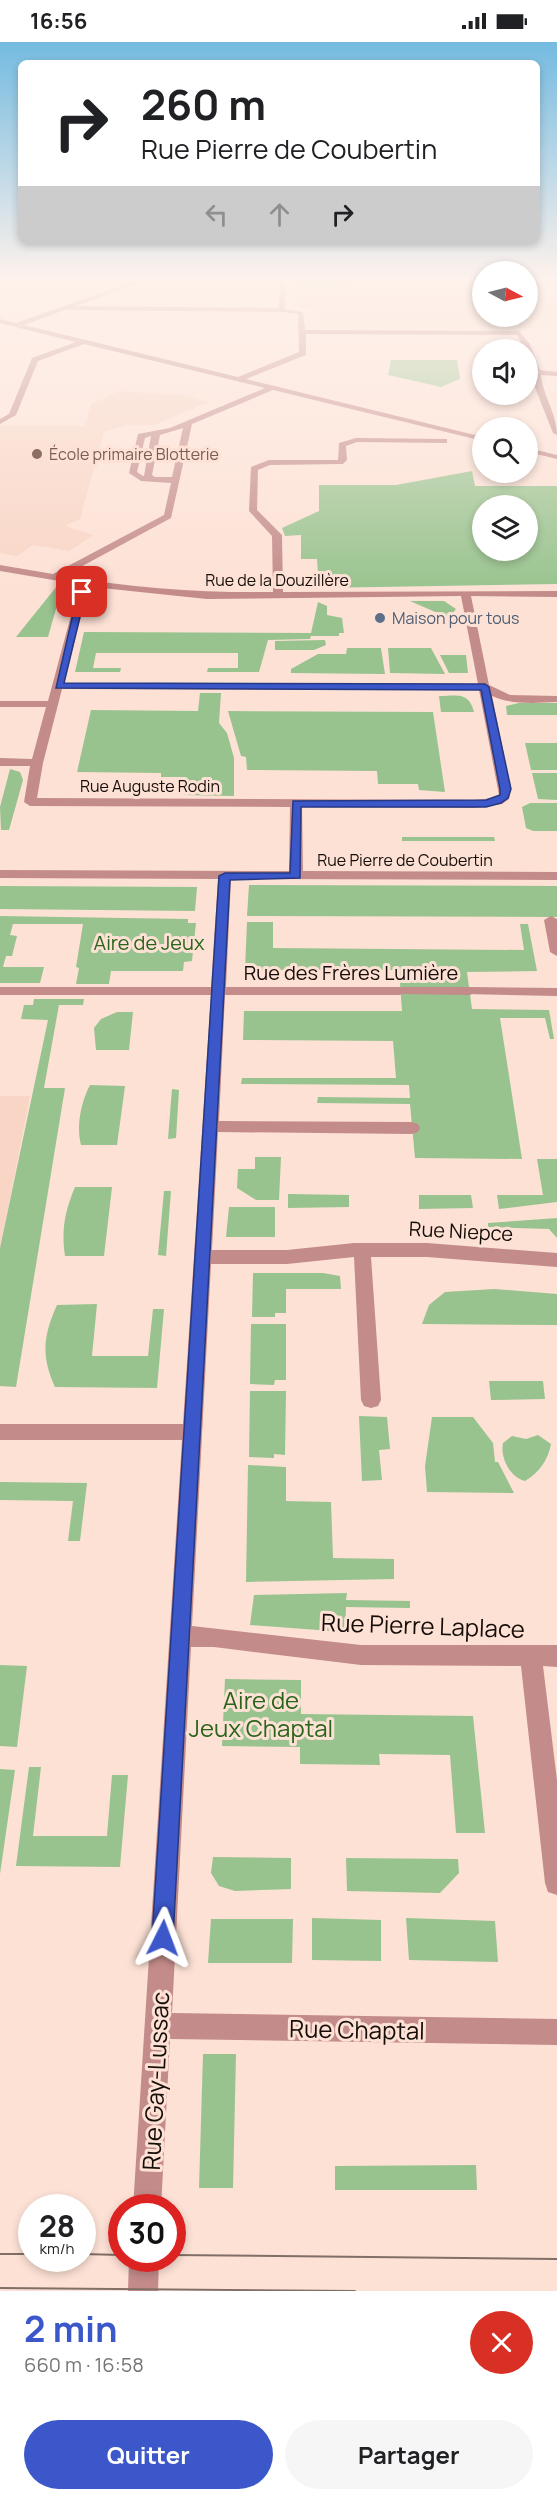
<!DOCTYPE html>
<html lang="fr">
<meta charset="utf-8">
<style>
:root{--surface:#fff;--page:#f6f6f6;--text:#202124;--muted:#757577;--accent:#3b57c9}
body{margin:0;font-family:Manrope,sans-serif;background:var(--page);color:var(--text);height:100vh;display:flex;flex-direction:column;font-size:22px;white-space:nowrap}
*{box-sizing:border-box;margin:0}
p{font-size:20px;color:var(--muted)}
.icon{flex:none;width:33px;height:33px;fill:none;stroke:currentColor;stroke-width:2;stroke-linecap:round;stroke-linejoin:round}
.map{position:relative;height:2249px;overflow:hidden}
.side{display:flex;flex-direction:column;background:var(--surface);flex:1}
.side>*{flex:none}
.banner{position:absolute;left:18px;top:18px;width:522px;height:183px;border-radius:9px;box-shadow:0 3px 9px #0003;background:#fff;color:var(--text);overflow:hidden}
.needle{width:39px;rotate:97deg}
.controls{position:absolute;left:472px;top:219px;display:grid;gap:12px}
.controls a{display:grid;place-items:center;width:66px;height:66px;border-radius:50%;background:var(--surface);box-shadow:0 3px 9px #0003;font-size:30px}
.speed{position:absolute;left:18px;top:2152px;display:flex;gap:12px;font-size:30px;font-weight:700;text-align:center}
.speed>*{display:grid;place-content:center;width:78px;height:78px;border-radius:50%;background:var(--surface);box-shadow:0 3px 9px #0003;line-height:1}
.speed small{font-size:15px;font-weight:400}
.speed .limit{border:9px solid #d22;background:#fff;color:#111}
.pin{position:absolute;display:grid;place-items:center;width:51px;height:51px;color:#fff;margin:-26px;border-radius:12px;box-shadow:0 3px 9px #0006}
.me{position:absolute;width:66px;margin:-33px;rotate:3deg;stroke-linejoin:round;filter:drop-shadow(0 0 4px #0008)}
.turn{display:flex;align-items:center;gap:21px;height:126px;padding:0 24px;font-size:27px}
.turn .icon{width:78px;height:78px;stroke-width:2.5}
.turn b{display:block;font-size:42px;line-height:51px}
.lanes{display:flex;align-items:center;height:57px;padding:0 24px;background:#0003;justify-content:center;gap:30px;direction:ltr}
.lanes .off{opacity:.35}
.round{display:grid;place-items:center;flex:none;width:63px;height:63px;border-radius:32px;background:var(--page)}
.overview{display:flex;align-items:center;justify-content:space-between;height:102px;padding:0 24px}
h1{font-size:36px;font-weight:700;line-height:45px;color:var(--accent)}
.action{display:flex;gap:12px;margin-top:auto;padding:12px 24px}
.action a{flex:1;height:69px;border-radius:36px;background:var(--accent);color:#fff;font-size:24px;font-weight:700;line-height:69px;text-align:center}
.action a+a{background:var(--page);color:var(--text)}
.status{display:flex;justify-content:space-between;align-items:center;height:42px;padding:0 30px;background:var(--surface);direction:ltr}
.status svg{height:16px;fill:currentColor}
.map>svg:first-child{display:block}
.built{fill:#f8d5c5}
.green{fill:#98c38e;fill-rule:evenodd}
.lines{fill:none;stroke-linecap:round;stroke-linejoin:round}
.pedestrian{fill:#c38b8a;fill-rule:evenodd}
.minor{fill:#c38b8a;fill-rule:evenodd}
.tram{stroke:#806e67;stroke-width:2}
.route{fill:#3b57c9;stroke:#263983;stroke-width:1.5}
.education-dot{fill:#8d6e63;stroke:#fde1d5;stroke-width:2}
.service-dot{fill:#5c6f8a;stroke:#fde1d5;stroke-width:2}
.labels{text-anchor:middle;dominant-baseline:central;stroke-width:6;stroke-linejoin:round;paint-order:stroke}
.far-education-label{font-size:16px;fill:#785e54;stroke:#fde1d5;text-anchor:start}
.far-street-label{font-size:16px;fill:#160d09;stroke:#fde1d5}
.far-service-label{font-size:16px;fill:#4e5e75;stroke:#fde1d5;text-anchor:start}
.park-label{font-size:20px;fill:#2a641a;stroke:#fde1d5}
.street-label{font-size:20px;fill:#160d09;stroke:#fde1d5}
.near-street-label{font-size:24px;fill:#160d09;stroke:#fde1d5}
.near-park-label{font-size:24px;fill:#2a641a;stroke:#fde1d5}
</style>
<div class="status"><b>16:56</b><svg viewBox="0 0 49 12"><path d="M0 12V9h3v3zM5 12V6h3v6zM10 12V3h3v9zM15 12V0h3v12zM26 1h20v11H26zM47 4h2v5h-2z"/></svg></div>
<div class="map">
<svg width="557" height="2249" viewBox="0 0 557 2249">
<rect width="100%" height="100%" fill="#fde1d5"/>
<path class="built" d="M290 236H483V274H528V236L555 237 557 286 319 285 317 266H301L290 263Z
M120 349 183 353 209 360 154 383H126L104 390 80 477 65 484 94 493 69 509 33 503 17 514 0 511V384H85L91 362Z
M0 1054H30L0 1206Z"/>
<path class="green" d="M297 236H346V245H297Z
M391 318H457L460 337 441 345 388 333Z
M472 429 475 444H557V542L319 546 317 517H301V493L285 494 282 486 319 469V443H396ZM483 464H528V508H483Z
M57 544 70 549 69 553H60L48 595H16Z
M410 559H444L456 567 449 576Z
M318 560 327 564V573L342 576 344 591H339V594H311L310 597 268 598 259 630H207L208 626H238V611H96L93 626H121L120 630H75L84 590 311 591Z
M325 598 326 603 314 608H275V599Z
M347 606H381L385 632 291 631V627L318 612H346Z
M388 606H431L445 632 390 631Z
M440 613H466L468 631H449Z
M200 651H221L219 681 227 691 234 716V754L184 753 186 735H161V731L77 730 91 668 198 669Z
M439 654C456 654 469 649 474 670H441Z
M519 661H557V673H507L506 664Z
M228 669 433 670 445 750 419 748 418 742H378L377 729 247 728 246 715 241 714Z
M525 701H557V728H531Z
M10 727 20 730 23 738 9 788H1L0 765Z
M532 731H557V758L538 757Z
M530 761H557V789H533L526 786 522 765Z
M402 795H494L495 799H402Z
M249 843 557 844V875L247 874Z
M0 844 197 845 195 869 0 867Z
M0 874 188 877V881H196L192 919 184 920 183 929H111L109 942H76L79 926 76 925 83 882H13L10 893 17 894 12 914H6L3 925H44L40 941H0Z
M247 880H273V906L524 908 520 882H528L537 929 467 930 472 967 549 968 554 997H550L545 976H500L522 1117 415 1116 410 1062 317 1061 318 1055 410 1056 409 1043 241 1042 242 1036H396L393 999 243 998 244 969H402L399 928H245Z
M34 957H84L83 963H59L44 1046H65L16 1345 0 1344V1206L48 978 21 977 24 963H33Z
M117 970H133L129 1008H96L94 986 101 977Z
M90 1043 125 1044 117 1103H81C76 1084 81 1060 90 1043Z
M172 1047 179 1048 176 1096 168 1097Z
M255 1115H281L279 1158H256L237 1146 238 1127H255Z
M537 1117H557V1160L499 1167 497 1153H543Z
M75 1145H112L104 1214H65C61 1188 65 1169 75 1145Z
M164 1149H171L166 1214 158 1213Z
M288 1152 349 1153V1165L288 1166Z
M419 1153H471L473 1166 419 1167Z
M229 1165H275V1195H226Z
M557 1176V1196L549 1187 488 1185V1181Z
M253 1231H323L340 1234 341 1247H286V1271H275V1275H252Z
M494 1247 557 1252V1283L422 1282 429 1263 445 1250Z
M97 1262 92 1314H148L153 1267H164L157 1346 55 1345C41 1314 43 1294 57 1263Z
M251 1282H286V1338H275L274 1343 250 1342Z
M489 1339H543L545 1357 491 1358Z
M250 1349H286L285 1413 274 1412V1416L249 1415Z
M359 1374 387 1375 390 1407 379 1408 382 1438 362 1439Z
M432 1375H473L493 1401 495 1420H498L514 1451 427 1450 425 1424Z
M538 1393 551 1402C548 1418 539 1431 525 1439 510 1435 500 1416 503 1401L512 1394 526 1397Z
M248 1423 286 1425V1459L331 1460 333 1516 394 1517V1537L246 1540Z
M0 1440 87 1441 80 1499H68L73 1459 0 1458Z
M347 1551 346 1558 410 1559V1566L346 1565 345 1590 250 1583 254 1553Z
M0 1623 27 1624 17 1705 0 1704Z
M225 1637 301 1638V1672L473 1674 485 1791H456L450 1713 379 1712 380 1723 300 1722V1705L222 1704Z
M29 1725H41L33 1794H107L112 1733H128L120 1825 16 1824Z
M0 1727 15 1728 0 1832Z
M213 1815 291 1816V1847L235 1849 219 1844 211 1831Z
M346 1816 458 1817 459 1831 440 1851 347 1849Z
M312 1876 381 1878V1919L312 1918Z
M406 1876 495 1879 498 1920 409 1918Z
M211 1877H293L292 1921H208Z
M203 2012H236L233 2146H199Z
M476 2123 477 2148H335V2124Z"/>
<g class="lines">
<path class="pedestrian" d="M400 945H470L477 949 470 953 395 952 393 949Z"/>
<path class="minor" d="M143 236H152L76 264 279 266 280 236H286L285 267 303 270 305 288 519 289 530 302 540 328 557 330V334L541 333C543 354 557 372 557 393L553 391 534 343 528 308H525L517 293 306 292V313L246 337 483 395V399L273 348 192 382 171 476 64 534C133 546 202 551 273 550L272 494 249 469 251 425 269 418H338L339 401 356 396 444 397H447V401L357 400 346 404 347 418 343 422 270 423 258 428 257 468 282 493 283 550 557 549V555L471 554 489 643 510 653 557 654V660C535 661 512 663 492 654L511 747 509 757 502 762 474 766 302 765 303 829 557 830V838L231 837 226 945H400L407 949 400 953H225L219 1079 412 1080 418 1082 420 1086 418 1090 412 1092 218 1090 212 1208H287L354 1201H427L557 1211V1225L427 1215H371L381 1358 378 1364 371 1366 364 1364 361 1358 354 1215 287 1222H211L192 1584 361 1603H557V1625L543 1624 557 1738V1853L548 1850 545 1841 521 1624 361 1623 214 1605H191L172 1971 557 1977V2003L170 1997 161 2166H133L182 1398H0V1382H183L211 953H0V945H211L218 837 0 836V828L289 829 290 765 30 764 24 760 30 724H0V716L32 717 46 665H0V659H48L77 551 83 543 0 529V523L53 532 164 473 171 441 141 439 129 431 138 392 170 386 265 346 84 302 38 319 16 373 0 382V377L9 372 32 316 76 300 0 281V277L16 281ZM65 268 282 270 298 272 299 310 238 335 24 283ZM183 386 172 435H155L152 433 160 393ZM151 394 144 434H143L137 430 145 396ZM92 545 207 557 461 554 478 642 64 641 87 551ZM62 647 479 648 499 753 495 756 474 758 37 756 43 721Z
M528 406 557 413V417L528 410Z
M551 874 557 877V914L550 910 544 878Z
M470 945 557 946V954L465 952 463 949Z
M129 2217H159L158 2249H128Z"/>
<path class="tram" d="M0 2212H32
M82 2212 122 2213
M172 2213 557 2217
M0 2246 355 2249"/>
</g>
<linearGradient id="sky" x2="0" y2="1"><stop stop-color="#74bbe1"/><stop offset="0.43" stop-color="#fef2ec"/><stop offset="1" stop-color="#fef2ec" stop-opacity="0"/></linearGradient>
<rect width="557" height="551" fill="url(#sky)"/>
<path class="route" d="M82 548 86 550 64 641 485 642 489 645 511 747 508 756 501 761 486 765H301L300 836 230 838 173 1896 170 1904 163 1907 155 1904 152 1896 219 834 225 831H290L293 759 486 758 500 753V747L481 648 56 646 78 550Z"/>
<circle class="education-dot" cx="37" cy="412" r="6"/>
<circle class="service-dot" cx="380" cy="576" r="6"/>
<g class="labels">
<g class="far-education-label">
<text x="49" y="412">École primaire Blotterie</text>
</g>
<g class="far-street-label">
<text x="277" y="538">Rue de la Douzillère</text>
<text x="150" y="744">Rue Auguste Rodin</text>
<text x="405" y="818">Rue Pierre de Coubertin</text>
</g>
<g class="far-service-label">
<text x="392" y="576">Maison pour tous</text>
</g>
<g class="park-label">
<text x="149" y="900">Aire de Jeux</text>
</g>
<g class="street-label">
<text x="351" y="930">Rue des Frères Lumière</text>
<text transform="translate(461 1189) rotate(3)">Rue Niepce</text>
</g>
<g class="near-street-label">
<text transform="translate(423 1583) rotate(2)">Rue Pierre Laplace</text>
<text transform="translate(357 1987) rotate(1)">Rue Chaptal</text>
<text transform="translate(155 2039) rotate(-87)">Rue Gay-Lussac</text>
</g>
<g class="near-park-label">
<text x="261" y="1657">Aire de<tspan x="261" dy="28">Jeux Chaptal</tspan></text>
</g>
</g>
</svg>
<div class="controls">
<a><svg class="needle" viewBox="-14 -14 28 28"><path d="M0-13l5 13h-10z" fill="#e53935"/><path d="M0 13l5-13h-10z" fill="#757577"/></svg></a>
<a><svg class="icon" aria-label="sound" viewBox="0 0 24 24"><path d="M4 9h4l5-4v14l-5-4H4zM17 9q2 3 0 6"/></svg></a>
<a><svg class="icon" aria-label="search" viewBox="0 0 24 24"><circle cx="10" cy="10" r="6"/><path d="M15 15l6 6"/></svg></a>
<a><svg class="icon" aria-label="layers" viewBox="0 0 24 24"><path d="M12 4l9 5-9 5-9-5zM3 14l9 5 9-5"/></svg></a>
</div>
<div class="speed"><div>28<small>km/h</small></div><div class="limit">30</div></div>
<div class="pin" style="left:82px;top:550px;background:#d93025"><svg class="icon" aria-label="arrive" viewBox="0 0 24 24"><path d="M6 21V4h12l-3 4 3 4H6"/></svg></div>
<svg class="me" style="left:163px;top:1896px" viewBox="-20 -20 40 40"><path d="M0-17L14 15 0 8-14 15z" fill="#3b57c9" stroke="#fff" stroke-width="4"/></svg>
<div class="banner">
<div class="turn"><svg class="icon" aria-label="right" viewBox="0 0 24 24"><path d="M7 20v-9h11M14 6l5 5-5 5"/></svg><div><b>260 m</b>Rue Pierre de Coubertin</div></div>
<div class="lanes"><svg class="icon off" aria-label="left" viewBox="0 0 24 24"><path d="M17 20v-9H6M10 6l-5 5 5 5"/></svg><svg class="icon off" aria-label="ahead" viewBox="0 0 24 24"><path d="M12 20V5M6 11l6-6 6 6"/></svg><svg class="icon" aria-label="right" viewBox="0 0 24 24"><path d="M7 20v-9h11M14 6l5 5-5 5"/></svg></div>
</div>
</div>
<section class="side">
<div class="overview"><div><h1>2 min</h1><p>660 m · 16:58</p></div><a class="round" style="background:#d93025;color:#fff"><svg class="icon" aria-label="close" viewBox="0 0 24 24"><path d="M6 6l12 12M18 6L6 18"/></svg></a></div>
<div class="action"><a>Quitter</a><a>Partager</a></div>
</section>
